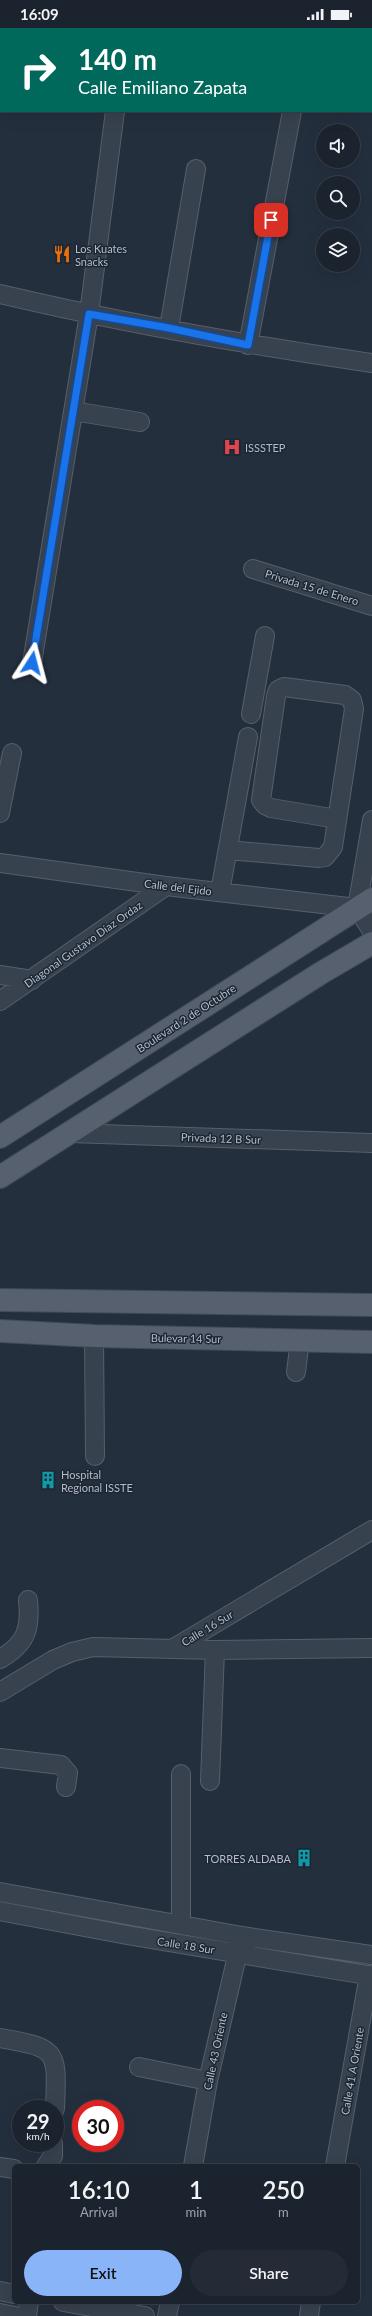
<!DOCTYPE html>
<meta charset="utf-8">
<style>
:root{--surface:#1b232e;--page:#242b36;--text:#f1f3f6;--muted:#a0a4aa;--line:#39404a;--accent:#8ab4f8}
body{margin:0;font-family:Lato,sans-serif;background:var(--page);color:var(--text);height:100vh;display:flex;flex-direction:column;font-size:15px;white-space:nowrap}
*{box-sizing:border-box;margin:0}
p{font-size:13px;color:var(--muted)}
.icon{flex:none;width:22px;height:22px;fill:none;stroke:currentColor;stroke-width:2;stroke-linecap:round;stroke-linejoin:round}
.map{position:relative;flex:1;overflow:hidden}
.panel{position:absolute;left:12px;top:2136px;width:348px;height:140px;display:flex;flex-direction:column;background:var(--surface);border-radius:6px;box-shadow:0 4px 16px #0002,0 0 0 1px var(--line)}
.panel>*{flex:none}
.banner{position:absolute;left:0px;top:0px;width:372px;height:84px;box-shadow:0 4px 16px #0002,0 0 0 1px var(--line);background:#00695c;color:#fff;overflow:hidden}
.tools{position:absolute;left:316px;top:96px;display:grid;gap:8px}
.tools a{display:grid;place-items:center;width:44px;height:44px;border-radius:50%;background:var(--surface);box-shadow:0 4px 16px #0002,0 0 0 1px var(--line);font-size:20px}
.speed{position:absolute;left:12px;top:2072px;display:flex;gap:8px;font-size:20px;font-weight:700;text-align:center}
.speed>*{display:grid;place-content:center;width:52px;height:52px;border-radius:50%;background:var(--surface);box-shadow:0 4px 16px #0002,0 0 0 1px var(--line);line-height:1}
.speed small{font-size:10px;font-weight:400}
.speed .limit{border:6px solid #d22;background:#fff;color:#111}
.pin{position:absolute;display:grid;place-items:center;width:34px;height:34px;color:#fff;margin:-17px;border-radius:8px;box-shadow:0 2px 6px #0006}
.me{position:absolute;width:44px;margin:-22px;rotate:9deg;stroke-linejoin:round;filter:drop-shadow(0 0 3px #0008)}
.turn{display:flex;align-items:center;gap:14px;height:84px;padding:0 12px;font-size:18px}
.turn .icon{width:52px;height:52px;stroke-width:2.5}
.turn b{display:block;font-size:28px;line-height:34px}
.eta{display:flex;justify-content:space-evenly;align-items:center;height:68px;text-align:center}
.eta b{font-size:24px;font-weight:600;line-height:28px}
.action{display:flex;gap:8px;margin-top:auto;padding:8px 12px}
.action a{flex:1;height:46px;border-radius:24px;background:var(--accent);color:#111;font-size:16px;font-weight:600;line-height:46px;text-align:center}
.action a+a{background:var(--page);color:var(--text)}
.status{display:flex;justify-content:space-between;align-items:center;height:28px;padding:0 20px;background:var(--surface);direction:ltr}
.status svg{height:11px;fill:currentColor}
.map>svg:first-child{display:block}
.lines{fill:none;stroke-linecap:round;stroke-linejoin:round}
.minor-casing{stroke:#565f6c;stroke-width:20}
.major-casing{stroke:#414a57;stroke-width:24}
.minor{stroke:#38414e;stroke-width:18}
.major{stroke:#56606e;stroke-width:22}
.route-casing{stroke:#114b97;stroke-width:10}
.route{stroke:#1a73e8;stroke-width:7}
.labels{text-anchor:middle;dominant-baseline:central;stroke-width:3;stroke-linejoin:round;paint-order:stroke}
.poi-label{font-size:11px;fill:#b4bcc9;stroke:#1d2633;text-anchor:start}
.street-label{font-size:11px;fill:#b4bcc9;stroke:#1d2633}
</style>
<div class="status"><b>16:09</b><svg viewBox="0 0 49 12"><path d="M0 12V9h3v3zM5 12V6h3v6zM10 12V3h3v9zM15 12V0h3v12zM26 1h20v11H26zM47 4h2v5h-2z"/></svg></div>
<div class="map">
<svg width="372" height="2288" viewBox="0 0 372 2288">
<rect width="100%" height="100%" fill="#242f3e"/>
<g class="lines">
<g class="minor-casing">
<path id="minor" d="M126 1V0
M308 1V0
M0 266C123 295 247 317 372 335
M169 300 196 141
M248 317 292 83
M73 383 140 394
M253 541 372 578
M32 635 89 286 115 83
M251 686 265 608
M0 785 12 725
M372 792 357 880 372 903
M228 822 319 830 325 829 333 819 354 681 352 672 345 667 284 659 278 662 276 668 261 772 265 777 271 780 337 791
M0 835 166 858 357 880
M220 864 248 709
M0 947 32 952
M0 973 166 858
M70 1105 372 1115
M94 1308 95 1428
M296 1344 300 1312
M172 1621 372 1502
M0 1631C26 1616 31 1601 28 1572
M0 1664 53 1632 72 1624 93 1619 215 1622 372 1620
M0 1730 61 1737 68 1745 66 1759
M181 1746V1897
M210 1753 215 1622
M0 1864 242 1908 372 1927
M0 1883 127 1907 372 1948
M0 2010C60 2020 57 2023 55 2081
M139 2039 208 2053
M46 2138 53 2128V2115
M193 2138 208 2053 240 1915
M335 2138 369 1947
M0 2139 14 2141
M0 2263 14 2266
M63 2274 145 2288
M0 2285 15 2288
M27 2288 29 2274
M167 2288 170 2274
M309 2288 311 2274"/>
</g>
<g class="major-casing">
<path id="major" d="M0 1109 372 871
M0 1149 321 945 372 915
M0 1272 372 1277
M0 1303 94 1308 372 1314"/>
</g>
<use href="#minor" class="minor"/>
<use href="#major" class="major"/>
</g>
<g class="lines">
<g class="route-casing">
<path id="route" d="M32 635 89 286 169 300 248 317 271 192"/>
</g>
<use href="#route" class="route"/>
</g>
<defs>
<g id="restaurant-bare" transform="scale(1.38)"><path d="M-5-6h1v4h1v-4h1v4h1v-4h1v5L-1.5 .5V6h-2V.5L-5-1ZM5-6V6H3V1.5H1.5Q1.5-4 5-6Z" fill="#e8710a" stroke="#1d2633" stroke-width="2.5" paint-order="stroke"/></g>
<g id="hospital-bare" transform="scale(1.38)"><path d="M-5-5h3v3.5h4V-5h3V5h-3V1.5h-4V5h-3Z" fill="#e0444e" stroke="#1d2633" stroke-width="2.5" paint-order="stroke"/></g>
<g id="building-bare" transform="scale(1.38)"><path d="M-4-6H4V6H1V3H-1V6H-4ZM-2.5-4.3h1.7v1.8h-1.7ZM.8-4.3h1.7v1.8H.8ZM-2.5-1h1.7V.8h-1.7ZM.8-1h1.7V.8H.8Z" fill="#0f9aa8" stroke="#1d2633" stroke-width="2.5" paint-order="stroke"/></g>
</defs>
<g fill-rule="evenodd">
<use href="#restaurant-bare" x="62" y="226"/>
<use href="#hospital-bare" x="232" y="419"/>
<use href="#building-bare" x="48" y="1452"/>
<use href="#building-bare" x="304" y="1830"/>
</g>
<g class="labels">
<g class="poi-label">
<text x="75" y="220">Los Kuates<tspan x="75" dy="13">Snacks</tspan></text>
<text x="245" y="419">ISSSTEP</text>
<text x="61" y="1446">Hospital<tspan x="61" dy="13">Regional ISSTE</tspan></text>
<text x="291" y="1830" text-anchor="end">TORRES ALDABA</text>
</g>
<g class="street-label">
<text transform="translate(312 559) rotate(17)">Privada 15 de Enero</text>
<text transform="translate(178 859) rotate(7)">Calle del Ejido</text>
<text transform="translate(83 916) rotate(-35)">Diagonal Gustavo Díaz Ordaz</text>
<text transform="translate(186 990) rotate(-33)">Boulevard 2 de Octubre</text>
<text transform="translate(221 1110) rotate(2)">Privada 12 B Sur</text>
<text transform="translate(186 1310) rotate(1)">Bulevar 14 Sur</text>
<text transform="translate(207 1600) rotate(-31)">Calle 16 Sur</text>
<text transform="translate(186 1917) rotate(9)">Calle 18 Sur</text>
<text transform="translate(215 2023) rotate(-78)">Calle 43 Oriente</text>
<text transform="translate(352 2043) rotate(-80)">Calle 41 A Oriente</text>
</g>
</g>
</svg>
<div class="tools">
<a><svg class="icon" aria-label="sound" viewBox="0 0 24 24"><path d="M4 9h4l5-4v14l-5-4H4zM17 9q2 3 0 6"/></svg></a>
<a><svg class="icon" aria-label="search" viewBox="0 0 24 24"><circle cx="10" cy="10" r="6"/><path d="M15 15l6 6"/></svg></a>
<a><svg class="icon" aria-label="layers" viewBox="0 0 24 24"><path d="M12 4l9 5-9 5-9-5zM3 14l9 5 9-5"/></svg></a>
</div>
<div class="speed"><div>29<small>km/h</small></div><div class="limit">30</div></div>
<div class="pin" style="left:271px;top:192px;background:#d93025"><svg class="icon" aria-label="arrive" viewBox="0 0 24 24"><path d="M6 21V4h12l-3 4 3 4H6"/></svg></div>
<svg class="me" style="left:32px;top:635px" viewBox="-20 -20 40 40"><path d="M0-17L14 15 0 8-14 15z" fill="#1a73e8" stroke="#fff" stroke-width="4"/></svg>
<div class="banner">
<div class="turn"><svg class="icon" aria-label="right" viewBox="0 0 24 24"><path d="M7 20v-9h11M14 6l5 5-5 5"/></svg><div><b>140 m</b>Calle Emiliano Zapata</div></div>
</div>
<section class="panel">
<div class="eta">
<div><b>16:10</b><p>Arrival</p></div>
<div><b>1</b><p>min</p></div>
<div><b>250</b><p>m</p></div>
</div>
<div class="action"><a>Exit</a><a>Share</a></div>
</section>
</div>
